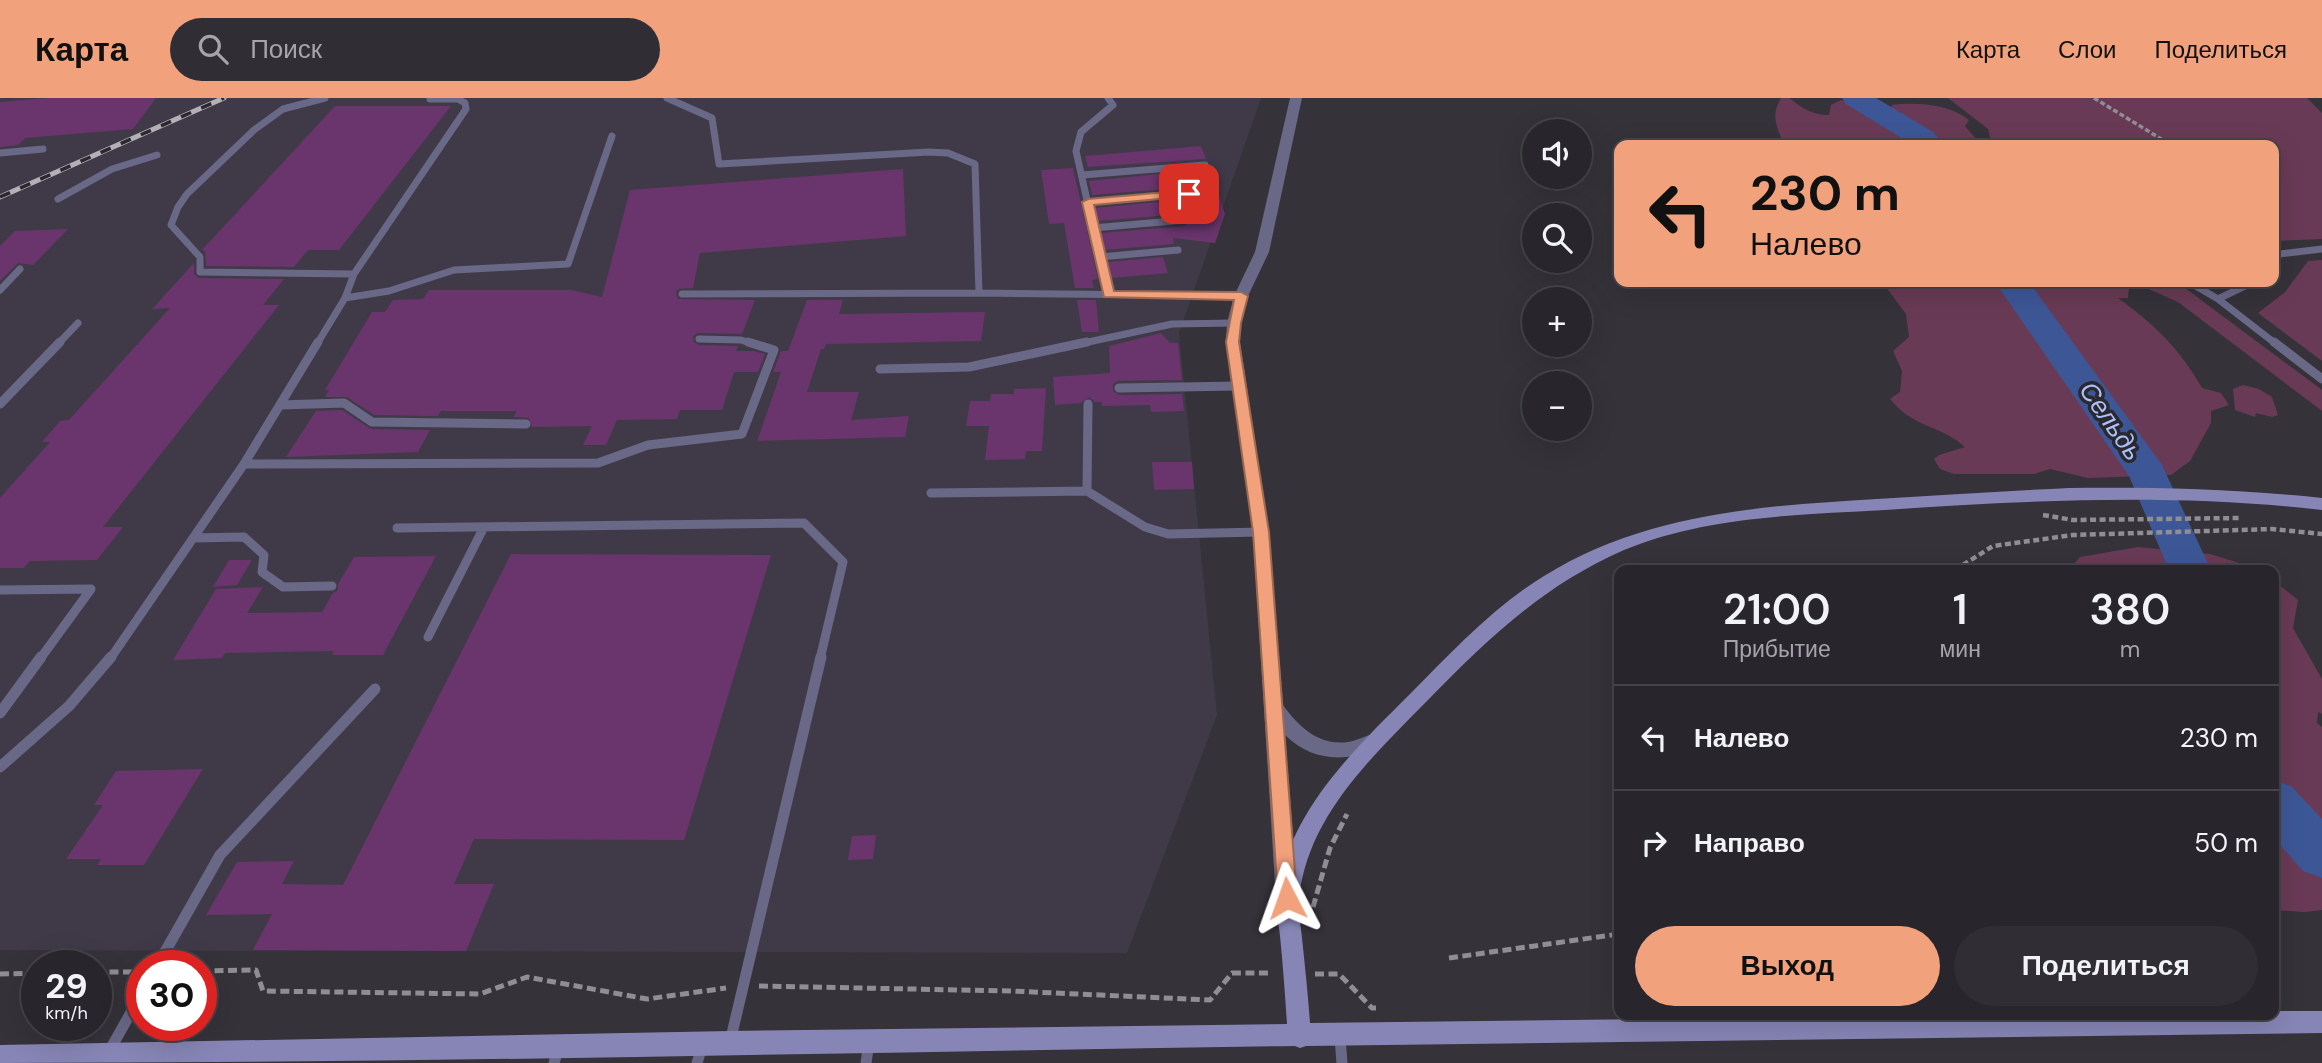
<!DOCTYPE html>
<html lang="ru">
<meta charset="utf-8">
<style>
:root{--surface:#28262c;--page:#302e34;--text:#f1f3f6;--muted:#a5a5a9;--line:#444348;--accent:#f1a17c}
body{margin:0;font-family:"DM Sans",sans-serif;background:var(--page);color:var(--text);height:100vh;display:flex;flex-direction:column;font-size:26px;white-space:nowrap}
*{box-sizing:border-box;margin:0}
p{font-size:23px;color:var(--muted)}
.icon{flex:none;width:38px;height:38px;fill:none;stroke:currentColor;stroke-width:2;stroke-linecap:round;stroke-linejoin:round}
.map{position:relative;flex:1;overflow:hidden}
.drawer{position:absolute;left:1614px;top:467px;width:665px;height:455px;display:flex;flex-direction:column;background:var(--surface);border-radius:14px;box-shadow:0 7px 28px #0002,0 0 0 2px var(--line)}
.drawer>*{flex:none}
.banner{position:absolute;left:1614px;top:42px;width:665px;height:147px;border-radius:14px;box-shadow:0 7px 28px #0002,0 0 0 2px var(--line);background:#f1a17c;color:#111;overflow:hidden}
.tools{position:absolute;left:1522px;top:21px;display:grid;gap:14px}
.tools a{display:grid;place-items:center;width:70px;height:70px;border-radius:50%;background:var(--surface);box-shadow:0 7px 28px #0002,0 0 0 2px var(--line);font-size:35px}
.speed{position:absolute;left:21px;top:852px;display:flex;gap:14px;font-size:35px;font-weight:700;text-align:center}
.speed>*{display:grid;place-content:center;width:91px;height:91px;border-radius:50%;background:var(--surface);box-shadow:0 7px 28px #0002,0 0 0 2px var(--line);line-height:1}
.speed small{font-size:18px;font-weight:400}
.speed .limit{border:10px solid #d22;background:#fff;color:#111}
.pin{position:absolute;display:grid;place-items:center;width:60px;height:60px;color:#fff;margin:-30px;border-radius:14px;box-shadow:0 4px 10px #0006}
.me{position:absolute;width:77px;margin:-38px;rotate:356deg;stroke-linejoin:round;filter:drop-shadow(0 0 5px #0008)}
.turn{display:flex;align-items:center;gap:24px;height:147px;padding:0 21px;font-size:32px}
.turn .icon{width:91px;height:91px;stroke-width:2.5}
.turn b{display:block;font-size:49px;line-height:60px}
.eta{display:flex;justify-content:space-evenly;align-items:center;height:119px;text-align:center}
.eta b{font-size:42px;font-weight:600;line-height:49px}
.button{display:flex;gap:14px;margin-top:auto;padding:14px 21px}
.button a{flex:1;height:80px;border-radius:42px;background:var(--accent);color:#111;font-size:28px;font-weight:600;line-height:80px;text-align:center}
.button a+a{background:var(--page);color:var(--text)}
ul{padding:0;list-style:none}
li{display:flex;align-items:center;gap:21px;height:105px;padding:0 21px;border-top:2px solid var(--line)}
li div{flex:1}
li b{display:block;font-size:26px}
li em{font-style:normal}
header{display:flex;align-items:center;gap:42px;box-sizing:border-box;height:98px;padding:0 35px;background:var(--accent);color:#111}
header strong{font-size:33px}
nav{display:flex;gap:38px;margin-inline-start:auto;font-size:24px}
.search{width:490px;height:63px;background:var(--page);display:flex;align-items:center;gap:18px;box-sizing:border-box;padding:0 24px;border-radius:38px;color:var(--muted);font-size:26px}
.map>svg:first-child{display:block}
.built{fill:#403a48}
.green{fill:#693a55}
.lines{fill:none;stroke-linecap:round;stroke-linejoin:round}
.river{fill:#3d5796;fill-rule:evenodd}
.building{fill:#69356c}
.path-far2{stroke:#908d94;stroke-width:3.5;stroke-dasharray:5 2.5;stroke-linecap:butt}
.path-far1{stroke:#908d94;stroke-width:4.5;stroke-dasharray:6 3.5;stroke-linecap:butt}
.path{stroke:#908d94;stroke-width:5;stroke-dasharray:9 4.5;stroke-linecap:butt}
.lane-far2{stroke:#696887;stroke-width:7}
.lane-far1{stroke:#696887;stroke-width:9}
.lane{stroke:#696887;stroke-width:11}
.street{fill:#696887;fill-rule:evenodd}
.secondary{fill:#8685b5;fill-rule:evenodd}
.rail-casing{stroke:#b3b1b7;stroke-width:5}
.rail{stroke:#2b2830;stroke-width:3.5;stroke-dasharray:11;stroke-linecap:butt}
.route{fill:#f1a17c;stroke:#9d6951;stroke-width:2}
.labels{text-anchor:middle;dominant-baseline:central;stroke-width:7;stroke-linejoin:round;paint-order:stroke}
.water-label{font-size:26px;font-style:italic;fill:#a9c1f8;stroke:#2b2830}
</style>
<header>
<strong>Карта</strong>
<div class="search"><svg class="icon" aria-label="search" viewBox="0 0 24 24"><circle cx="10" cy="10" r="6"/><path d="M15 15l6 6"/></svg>Поиск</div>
<nav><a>Карта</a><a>Слои</a><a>Поделиться</a></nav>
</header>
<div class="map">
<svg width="2322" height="965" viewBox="0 0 2322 965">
<rect width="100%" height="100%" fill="#35323a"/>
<path class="built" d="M0 0H1261L1179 235 1217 617 1127 855 0 852Z"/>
<path class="green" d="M1781 0H1789C1803 10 1811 17 1829 17L1831 7 1841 2 1884 14 1890 13 1892 7C1917 4 1949 6 1969 22L1965 28 1977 42V47H1784C1777 29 1770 18 1781 0Z
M1948 0H2307L2322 15V141L2273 143V47H1992L1988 31Z
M2322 162V263L2258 215 2285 194 2308 163Z
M1882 184H2112L2129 189 2128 200H2118C2155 227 2180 251 2202 290L2221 295 2229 307 2211 313V325L2190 363 2171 377 2088 380 2050 371 2034 376H1954L1940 371 1934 361 1939 357 1965 349C1941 327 1913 330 1890 301L1900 294 1902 273 1893 253 1909 239 1906 216Z
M2133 184H2177L2322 292V313L2178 204Z
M2243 287 2259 291 2272 299 2278 317 2272 319 2256 315 2255 319 2235 312 2233 291Z
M2138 449 2210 456 2262 472H2069L2080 459Z
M2273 482 2298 502 2293 530 2322 581V616L2318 614 2317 625 2322 629V812L2305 814 2273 812Z"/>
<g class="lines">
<path class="river" d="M1842 0H1876L1933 34 1938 40V47H1908V44L1846 6Z
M1995 184H2029L2162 367 2211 472H2169L2129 378Z
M2273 682 2291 688 2322 721V780L2303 773 2273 739Z"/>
</g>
<path class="building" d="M47 0H156L133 31 25 40 18 47 0 49V4Z
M335 8H451L339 152H308L294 169 206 168 205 153 202 152Z
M1201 48 1206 61 1086 69H1088L1085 58Z
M1073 70 1098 181 1092 182 1094 190H1075L1064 125 1049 126 1041 72Z
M903 71 906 138 700 155 693 190 678 191 676 195 678 201 755 202 742 236 698 235 693 238 694 244 699 247 738 248 736 253H754L765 256 758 274H734L722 312H680L677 321 617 322 606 347H583L592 328 532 329 529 320 513 319 517 313H441L438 318 374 317 347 299H325L329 292H325L372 214H385L393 202 423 201 429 192H571L602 199 630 92Z
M1209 71 1215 87 1092 97 1089 83Z
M1219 98 1225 116 1215 145 1173 140 1174 146 1105 152 1101 135 1185 128 1190 121 1183 116 1098 123 1095 110Z
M68 131 33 167 18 165 0 183V148L15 133Z
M1163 159 1168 175 1111 180 1107 164Z
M194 165V176L199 180 284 181 263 207H279L103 429H123L97 462 30 463 24 470H0V400L50 344H42L60 323 69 322 170 210 152 211Z
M807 202H843L839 216 985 214 981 243 826 246 824 251H821L807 294H859L851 322 909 318 905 339 757 343 781 274H773L781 253H788Z
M1077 202H1096L1099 234H1082Z
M1161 235 1170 245H1178L1182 282 1118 283 1113 286V293L1119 297 1182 296 1184 313 1151 314 1150 307 1102 308V304H1095L1089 299 1081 305 1055 307 1053 279 1110 275 1109 248Z
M1046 290 1042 353H1026L1025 361 985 362 989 328H966L970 303H990L991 296H1014V291Z
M342 312 371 331 430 332 418 354 286 359 316 313Z
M1152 364H1192L1194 391 1154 392Z
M511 456 771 457 684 742 474 741 454 786H494L466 853 253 852 272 816 206 817 237 764 294 763 282 786 343 787Z
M436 458 383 557H332L334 553 225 555 222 560 173 562 216 491 263 489 247 515 322 514 333 495 338 492V486L354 459Z
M229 462H252L237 487 213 489Z
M203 671 144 767H97L101 761H66L103 707H94L116 673Z
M876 737 873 761 848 762 852 738Z"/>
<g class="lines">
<path class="path-far2" d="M2094 0 2171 47"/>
<path class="path-far1" d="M2043 417 2073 422 2240 420
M1955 472 1993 448 2073 437 2272 431 2322 436"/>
<path class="path" d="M1313 809 1330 750 1347 716
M1449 860 1619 836
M201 873 256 872 263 893 480 896 527 879 647 901 726 890
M96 874H141
M0 876 37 875
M1315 876H1339L1372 910H1376
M759 888 1011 893 1210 902 1232 875H1272"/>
<path class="lane-far2" d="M325 0 283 11 254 32 187 96 178 109 171 127 200 159V174L354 176
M667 0 712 20 719 66 929 54 948 55 975 66 979 195 1241 198
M1108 0 1113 7 1081 34 1076 53 1108 196
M0 55 43 51
M1082 77 1205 67
M58 101 112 71 157 57
M1088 104 1215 93
M1093 130 1184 122
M1100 159 1178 152
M2273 161 2279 156 2322 151
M2189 184 2218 201
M2253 184 2218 201 2276 246
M0 192 20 171
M682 196 979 195
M345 200 389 193 454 172 568 166 612 38
M699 241 741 242 753 246
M58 246 78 225
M317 246 345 200 354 176 466 11 465 5 458 1H430
M1079 246 1172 226 1234 225"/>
<path class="lane-far1" d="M2274 244 2322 281
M880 271 969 269 1087 244
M1119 290 1239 288
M0 306 60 244
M280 307 344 305 372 324 526 326
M244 366 598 365 648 347 742 336 774 252 748 244
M1087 393 1088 306
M931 395 1087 393 1145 429 1168 436 1261 434
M397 430 804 425 843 464 820 561
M193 440 244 439 264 457 262 474 283 489 332 488
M0 492 91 491 40 561
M428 539 484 429
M110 561 244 366 318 244"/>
<path class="lane" d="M0 615 41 559
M0 669 69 608 111 559
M157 868 220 757 375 591
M1340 939 1342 965
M730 944 821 559
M107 957 142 895
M554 965 559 948
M697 965 703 945
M866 965 869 944"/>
<path class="street" d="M1290 0H1302L1269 154 1248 198 1241 225 1240 244 1269 434 1283 607C1300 631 1324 652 1356 642 1366 639 1372 634 1382 637L1385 643 1382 649C1347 664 1314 665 1285 637L1297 787 1294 794 1286 796 1278 794 1275 787 1253 434 1226 244 1227 225 1234 198 1255 154Z"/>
<path class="secondary" d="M2069 390C2154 389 2238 391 2322 400V412C2176 395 2031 402 1885 412 1798 417 1706 418 1624 452 1542 488 1488 541 1426 604 1371 660 1308 718 1299 800 1297 813 1301 827 1302 840 1305 868 1308 897 1310 925L1989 917H2273V913H2322V935L1306 948 1300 950 1295 948C863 954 432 965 0 965V947L730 933 1287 926C1285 897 1283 867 1280 838 1279 826 1275 813 1277 800 1287 715 1352 654 1409 597 1451 555 1493 509 1544 478 1646 415 1761 408 1877 401 1941 397 2005 393 2069 390Z"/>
<g class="rail-casing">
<path id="rail" d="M0 99 224 0"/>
</g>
<use href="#rail" class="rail"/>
</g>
<path class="route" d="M1189 92 1195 96 1193 98 1094 107 1114 193 1241 194 1248 198 1241 225 1239 244 1269 434 1297 800 1294 807 1287 809 1281 807 1278 800 1253 434 1226 244 1234 202 1104 199 1082 104 1088 101Z"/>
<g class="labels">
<g class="water-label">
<text transform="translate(2111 323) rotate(55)">Сельдь</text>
</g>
</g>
</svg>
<div class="tools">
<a><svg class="icon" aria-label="sound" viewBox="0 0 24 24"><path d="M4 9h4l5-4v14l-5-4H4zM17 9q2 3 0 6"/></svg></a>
<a><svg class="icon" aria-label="search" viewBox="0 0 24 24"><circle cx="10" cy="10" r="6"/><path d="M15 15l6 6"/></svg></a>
<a>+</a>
<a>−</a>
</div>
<div class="speed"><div>29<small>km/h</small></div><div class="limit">30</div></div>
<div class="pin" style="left:1189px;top:96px;background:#d93025"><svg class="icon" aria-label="arrive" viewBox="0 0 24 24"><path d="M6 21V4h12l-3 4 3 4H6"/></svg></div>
<svg class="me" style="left:1287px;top:800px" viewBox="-20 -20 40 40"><path d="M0-17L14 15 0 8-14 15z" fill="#f1a17c" stroke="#fff" stroke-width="4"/></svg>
<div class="banner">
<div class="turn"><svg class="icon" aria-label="left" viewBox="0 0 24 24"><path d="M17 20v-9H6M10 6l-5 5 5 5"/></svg><div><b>230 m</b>Налево</div></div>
</div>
<section class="drawer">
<div class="eta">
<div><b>21:00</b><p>Прибытие</p></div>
<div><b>1</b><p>мин</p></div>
<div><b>380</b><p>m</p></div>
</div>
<ul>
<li><svg class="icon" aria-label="left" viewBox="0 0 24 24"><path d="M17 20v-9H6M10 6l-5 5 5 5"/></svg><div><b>Налево</b></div><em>230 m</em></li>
<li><svg class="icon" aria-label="right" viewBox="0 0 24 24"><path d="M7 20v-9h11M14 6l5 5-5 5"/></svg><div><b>Направо</b></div><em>50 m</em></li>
</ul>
<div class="button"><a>Выход</a><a>Поделиться</a></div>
</section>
</div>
